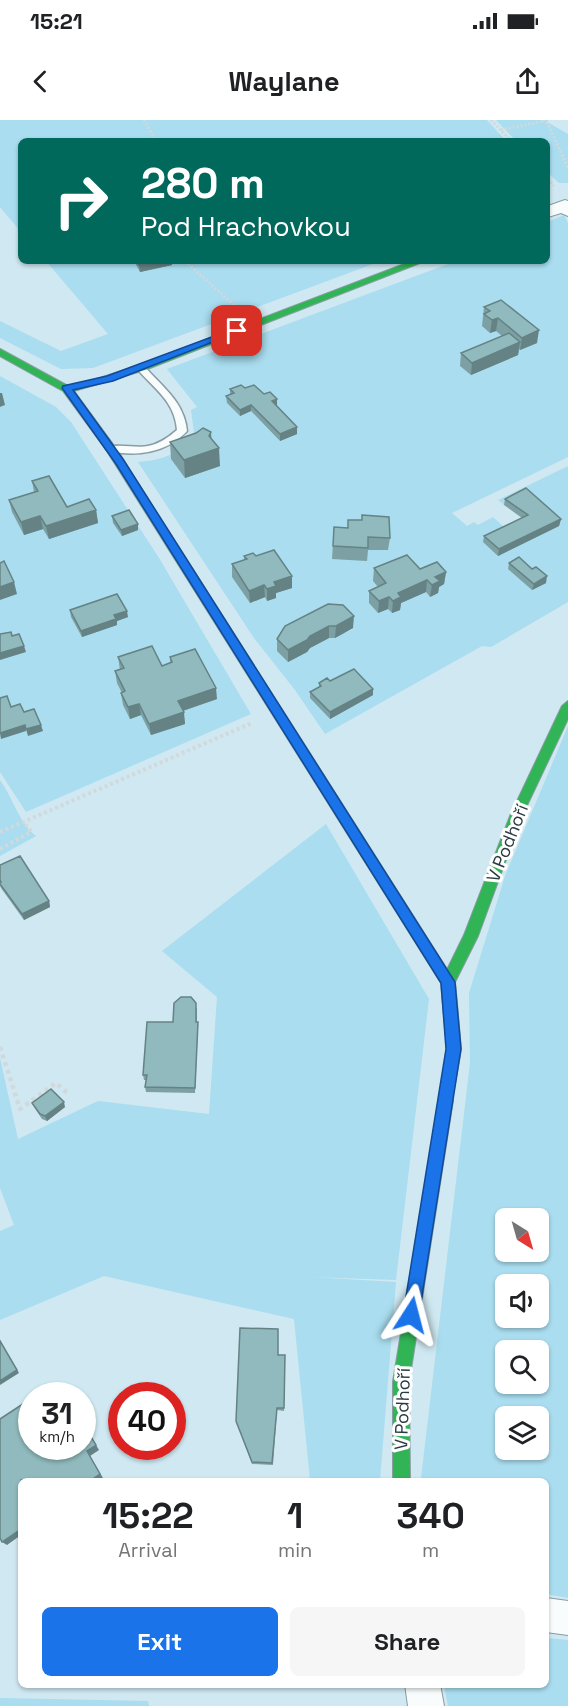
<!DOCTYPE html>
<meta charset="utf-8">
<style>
:root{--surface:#fff;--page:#f6f6f6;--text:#202124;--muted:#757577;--accent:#1a73e8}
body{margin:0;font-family:"Space Grotesk",sans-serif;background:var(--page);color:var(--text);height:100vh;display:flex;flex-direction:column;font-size:22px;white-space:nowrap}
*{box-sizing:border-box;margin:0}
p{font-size:20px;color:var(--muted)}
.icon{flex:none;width:33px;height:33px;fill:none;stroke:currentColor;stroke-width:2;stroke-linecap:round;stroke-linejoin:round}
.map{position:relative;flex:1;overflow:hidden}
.drawer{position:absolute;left:18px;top:1358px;width:531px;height:210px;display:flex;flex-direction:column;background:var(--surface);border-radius:9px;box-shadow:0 2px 4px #0004}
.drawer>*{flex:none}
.guide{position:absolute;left:18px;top:18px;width:532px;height:126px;border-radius:9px;box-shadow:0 2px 4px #0004;background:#00695c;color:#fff;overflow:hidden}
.needle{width:39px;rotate:143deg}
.controls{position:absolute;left:495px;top:1088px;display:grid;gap:12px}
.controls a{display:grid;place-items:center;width:54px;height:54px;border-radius:9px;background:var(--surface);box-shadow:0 2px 4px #0004;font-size:30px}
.speed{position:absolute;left:18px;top:1262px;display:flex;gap:12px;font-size:30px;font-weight:700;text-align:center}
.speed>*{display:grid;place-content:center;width:78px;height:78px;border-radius:50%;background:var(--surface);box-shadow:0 2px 4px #0004;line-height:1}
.speed small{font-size:15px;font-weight:400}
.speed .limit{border:9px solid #d22;background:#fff;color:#111}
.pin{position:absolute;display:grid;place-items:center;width:51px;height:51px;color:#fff;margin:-26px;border-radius:12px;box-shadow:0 3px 9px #0006}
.me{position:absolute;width:66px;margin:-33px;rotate:9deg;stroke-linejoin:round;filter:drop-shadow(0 0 4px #0008)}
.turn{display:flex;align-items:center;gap:21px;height:126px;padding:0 24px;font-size:27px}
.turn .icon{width:78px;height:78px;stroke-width:2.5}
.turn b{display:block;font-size:42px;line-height:51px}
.eta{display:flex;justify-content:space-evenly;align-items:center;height:102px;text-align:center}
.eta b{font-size:36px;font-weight:800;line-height:42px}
.action{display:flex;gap:12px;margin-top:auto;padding:12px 24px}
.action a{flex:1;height:69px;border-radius:9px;background:var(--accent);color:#fff;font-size:24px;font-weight:800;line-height:69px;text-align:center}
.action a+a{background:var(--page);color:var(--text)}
.status{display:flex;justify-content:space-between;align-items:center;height:42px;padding:0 30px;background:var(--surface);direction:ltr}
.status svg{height:16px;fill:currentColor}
header{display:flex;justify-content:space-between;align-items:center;height:78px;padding:0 24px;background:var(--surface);font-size:27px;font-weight:800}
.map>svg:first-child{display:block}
.green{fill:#a9ddef;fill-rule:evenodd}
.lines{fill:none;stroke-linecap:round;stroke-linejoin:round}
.lane-casing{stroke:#8a9da3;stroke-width:3}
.street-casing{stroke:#8a9da3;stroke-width:2}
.fast-casing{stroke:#8a9da3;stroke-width:2}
.slow-casing{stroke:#8a9da3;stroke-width:2}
.path-far2{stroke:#d2d9dc;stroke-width:3;stroke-dasharray:2 2;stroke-linecap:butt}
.path-far1{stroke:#d2d9dc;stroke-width:4;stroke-dasharray:3 3;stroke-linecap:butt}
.path{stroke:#d2d9dc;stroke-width:4.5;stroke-dasharray:4 4;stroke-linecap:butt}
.lane{fill:#f8fcfd;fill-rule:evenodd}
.street{fill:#f8fcfd;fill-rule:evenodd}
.fast{fill:#30b455;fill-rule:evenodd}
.slow{fill:#ff9f0a;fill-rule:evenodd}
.wall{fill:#7ca0a3}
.shaded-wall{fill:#658284}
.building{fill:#90babd;stroke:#658284;stroke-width:1.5}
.route{fill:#1a73e8;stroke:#114b97;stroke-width:1.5}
.labels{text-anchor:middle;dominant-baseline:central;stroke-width:6;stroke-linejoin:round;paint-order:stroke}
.street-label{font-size:18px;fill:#293b41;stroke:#fff}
</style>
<div class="status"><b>15:21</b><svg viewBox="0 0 49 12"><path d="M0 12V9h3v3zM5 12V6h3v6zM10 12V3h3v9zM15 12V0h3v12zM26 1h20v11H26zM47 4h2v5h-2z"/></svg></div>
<header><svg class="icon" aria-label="back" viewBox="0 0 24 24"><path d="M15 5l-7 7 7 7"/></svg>Waylane<svg class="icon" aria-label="share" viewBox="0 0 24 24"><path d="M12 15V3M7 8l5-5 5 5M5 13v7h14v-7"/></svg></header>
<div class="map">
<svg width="568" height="1586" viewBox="0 0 568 1586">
<rect width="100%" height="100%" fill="#cfe8f1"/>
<path class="green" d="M0 0H487L506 21H21V112L0 87Z
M496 0H548L547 2 568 14V63H559L548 53V21H516Z
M564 95 568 103V337L452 393 467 406 474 402 478 405 493 397 507 410 559 406 525 375 504 385 498 380 568 346V482L491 527 482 526 325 614 295 570 254 518 138 342C163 340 179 335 194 313L191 290 197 287 167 249 456 141H548V102ZM227 283 277 286 272 288 280 321 251 291 240 296ZM233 456 276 478 267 481 265 477 250 483ZM373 461 437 473 430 477 426 472 397 485 392 493 388 489 378 493 385 476ZM324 498 353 509C340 515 314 521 307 532Z
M46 141H381L93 248 61 249 0 218V201L61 231 108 214Z
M0 256 56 287 71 302 159 438 251 594 26 692 0 652V287L4 286 0 277Z
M568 606V1478L546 1474V1360H421V1358L470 943 469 873 505 756ZM506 1098H538V1131H506ZM506 1164H538V1197H506ZM506 1230H538V1263H506ZM506 1296H538V1329H506Z
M0 660C13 678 19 703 36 716L0 736Z
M326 704 429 879 396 1160 311 1157 396 1162 380 1360H310L294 1199 104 1156 0 1200V1111L14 1105 0 1068V938L18 1019 98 981 209 994 217 877 162 831Z
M546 1518 568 1520V1586H448L444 1565 546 1564Z
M0 1578 148 1581 149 1586H0Z"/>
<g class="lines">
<g class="lane-casing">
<path id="lane" d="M141 245 144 246C162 267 184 281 187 311 167 333 136 337 108 331L106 329C115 322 136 329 148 326 159 324 169 317 177 310 175 282 155 269 138 250V246Z"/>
</g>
<g class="street-casing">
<path id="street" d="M565 80 568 81V96L561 93 548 97V86Z
M546 1478 568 1481V1515L546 1512Z
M405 1564H440L444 1586H408Z"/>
</g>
<g class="fast-casing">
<path id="fast" d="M412 141H425L145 250 74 271 115 327 323 654 325 658 319 663 315 662 107 331 63 271 0 236V229L68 266 84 263 137 246Z
M568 581V599L522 696 478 816 453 866 448 868 443 866 441 862 464 815 510 696 562 586Z
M446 973 451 975 453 980 409 1262 410 1360H393V1262L439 980 441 975Z"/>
</g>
<g class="slow-casing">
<path id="slow" d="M319 653 323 654 455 862 461 929 451 985 446 987 441 985 439 980 447 929 441 863 315 662 313 658Z"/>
</g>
<path class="path-far2" d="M144 0 156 21
M491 0 511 21
M543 0 548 4 568 48
M501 10 544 1
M548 59 554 66
M185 141 235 186"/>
<path class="path-far1" d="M0 712 252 603
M0 729 31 712 24 702"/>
<path class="path" d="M0 927 20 989 56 963 67 973"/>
<use href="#lane" class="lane"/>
<use href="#street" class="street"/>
<use href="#fast" class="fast"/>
<use href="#slow" class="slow"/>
</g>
<path class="wall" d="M134 141H171L172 145 140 152Z
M484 187 537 223 520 230 519 229 518 235 471 255 460 246 461 233 502 216 496 211 490 213 482 206Z
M245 268 264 274 277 286 297 314 280 321 251 291 240 296 227 283 226 276 230 275V269Z
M212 319 220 346 185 358 171 339 170 322Z
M32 361 67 387 96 390 98 403 49 419 43 409 24 415 12 392 9 380 34 372Z
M505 379 561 399 559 406 498 436 483 422 484 416 522 398 504 385Z
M112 396 138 410 122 416 113 403Z
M334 407 390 418 388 430H368L367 441 332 439Z
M244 436H256L292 456V468L276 473V478L267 481 265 477 250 483 232 457V444L244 440Z
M509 443 546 463 532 470 508 449Z
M374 448 420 449 446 452 444 464 439 467 438 473 430 477 426 472 401 483 400 490 392 493 388 489 378 493 369 483V471L378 467 373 461Z
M328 484 353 508 335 518H329L310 528 307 532 288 542 277 531V519Z
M70 490 128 497 117 501V505L82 517 71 497Z
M118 537 162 546 170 543V537L217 579 183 591 185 604 151 615 141 595 130 599 123 585 121 573H122L117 563 115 551 120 550Z
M330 561 373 575 330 599 310 578V572L319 567V563Z
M0 745 49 781 50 787 24 800 1 768 0 765Z
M197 888V902H198V907L195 973 146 972 145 967 146 960H144L143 955 173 902Z
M32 983 65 987 47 1001 42 999 34 987Z
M278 1235H285L284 1291 277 1290 273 1345 252 1344 236 1301Z"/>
<path class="shaded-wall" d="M159 141H171L172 145 140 152 139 145Z
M498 198 496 211 490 213 492 200Z
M539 210 537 223 520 230 522 218Z
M520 222 518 235 471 255 472 243Z
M0 273H2L5 285 0 287Z
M277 279V286L272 288V281Z
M251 285V291L240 296V290Z
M297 307V314L280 321V314Z
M211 312 212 329 219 328 220 346 185 358 184 340 209 316Z
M96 390 98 403 49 419 46 406Z
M40 396 43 409 24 415 21 402Z
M561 399 559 406 498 436 499 429Z
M138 404V410L122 416 121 410Z
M446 452 444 464 439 467 438 473 430 477 432 465 435 457Z
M292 456V468L276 473V478L267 481V469L274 462Z
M547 456 546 463 532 470 534 464Z
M427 460 426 472 401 483 400 490 392 493 393 481 398 473Z
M14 462 17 474 0 480V467Z
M264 465 265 477 250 483 249 471Z
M389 477 388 489 378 493 379 481Z
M127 491 128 497 117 501V505L82 517 81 511 114 495Z
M354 496 353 508 335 518 336 506Z
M329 506V518L310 528 307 532 288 542V530L310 516Z
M24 526 26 532 0 540V533Z
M216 568 217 579 179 592 178 581Z
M373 569V575L330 599V592Z
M139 584 141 595 130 599 128 587Z
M184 592 185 604 151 615 149 604Z
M25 605 26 611 1 619 0 613Z
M41 605 43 611 28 616 26 609Z
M49 781 50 787 24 800 22 794Z
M64 982 65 987 47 1001 45 996Z
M0 1220 19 1253 0 1265Z
M82 1301 99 1330 90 1336 103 1358 99 1360H91Z
M21 1409V1415L7 1425 2 1422Z"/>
<path class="building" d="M137 141H159L139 145Z
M501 180 539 210 522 218 498 198 492 200 484 194 490 191 484 187Z
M509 213 520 222 472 243 461 233Z
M241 265 245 268 254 265 264 274 270 272 277 279 272 281 297 307 280 314 251 285 240 290 226 276 234 273 230 269Z
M203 308 211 312 209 316 219 328 184 340 170 322 196 313Z
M49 356 67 387 89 379 96 390 46 406 40 396 21 402 9 380 38 371 32 361Z
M526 368 561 399 499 429 484 416 528 395 505 379Z
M129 390 138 404 121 410 112 396Z
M362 395 389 397 390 418 368 417V428L333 426 334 407 348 408V400H362Z
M274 430 292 456 274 462 276 466 267 469 264 465 249 471 232 444 247 439 244 436 253 433 256 436Z
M407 435 420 449 437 442 446 452 435 457 440 461 432 465 427 460 398 473 401 477 393 481 389 477 379 481 369 471 386 463 374 448Z
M519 437 532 449 536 447 547 456 534 464 509 443Z
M4 441 14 462 0 467V443Z
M117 474 127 491 114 495 116 499 81 511 70 490Z
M328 484 343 485 354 496 336 506H329L310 516 307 520 288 530 277 519 285 506Z
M11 512 12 516 19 514 24 526 0 533V514Z
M152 526 162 546 172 542 170 537 195 529 216 568 178 581 184 592 149 604 139 584 128 587 121 573 125 571 115 551 124 548 118 537Z
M354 549 373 569 330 592 310 572 321 566 319 563 327 558 330 561Z
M7 576 11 587 20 584 24 592 34 589 41 605 26 609 25 605 0 613V578Z
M20 736 49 781 22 794 0 764V762H1L0 760V745Z
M181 877H191L196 883V902H198L195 968 145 967 147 955H143L147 902H173L174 883Z
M51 969 64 982 45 996 40 994 32 983Z
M240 1208 278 1209V1235H285L284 1288H277L272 1343 252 1342 236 1301Z
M0 1221 17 1250 0 1261Z
M32 1278V1326H82V1302L96 1325 87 1331 100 1354 91 1360H21V1409L2 1422 0 1418V1299Z"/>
<path class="route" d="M233 209 241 211 113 261 73 270 123 339 455 862 461 929 419 1195 417 1201 411 1203 405 1201 403 1195 446 929 441 863 116 344 62 268 63 266 107 256Z"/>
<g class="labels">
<g class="street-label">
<text transform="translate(507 723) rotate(-68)">V Podhoří</text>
<text transform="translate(402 1289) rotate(-88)">V Podhoří</text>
</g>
</g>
</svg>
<div class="controls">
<a><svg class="needle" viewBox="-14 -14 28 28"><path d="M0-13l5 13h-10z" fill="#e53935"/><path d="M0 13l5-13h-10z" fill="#757577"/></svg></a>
<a><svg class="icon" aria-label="sound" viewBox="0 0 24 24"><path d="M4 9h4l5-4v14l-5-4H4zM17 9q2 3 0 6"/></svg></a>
<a><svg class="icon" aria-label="search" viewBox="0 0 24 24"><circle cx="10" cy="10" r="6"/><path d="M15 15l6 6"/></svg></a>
<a><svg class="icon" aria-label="layers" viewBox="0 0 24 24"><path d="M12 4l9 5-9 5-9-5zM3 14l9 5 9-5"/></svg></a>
</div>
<div class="speed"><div>31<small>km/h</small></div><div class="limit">40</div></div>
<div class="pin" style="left:237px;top:211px;background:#d93025"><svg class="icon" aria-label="arrive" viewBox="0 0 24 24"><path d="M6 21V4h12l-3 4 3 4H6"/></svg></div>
<svg class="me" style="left:411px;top:1195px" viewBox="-20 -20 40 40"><path d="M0-17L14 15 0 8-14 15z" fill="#1a73e8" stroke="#fff" stroke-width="4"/></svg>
<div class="guide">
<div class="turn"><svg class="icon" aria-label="right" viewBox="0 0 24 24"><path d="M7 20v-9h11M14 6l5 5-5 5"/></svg><div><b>280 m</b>Pod Hrachovkou</div></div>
</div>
<section class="drawer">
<div class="eta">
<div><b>15:22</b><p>Arrival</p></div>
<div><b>1</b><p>min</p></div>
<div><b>340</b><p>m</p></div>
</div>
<div class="action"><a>Exit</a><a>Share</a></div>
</section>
</div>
